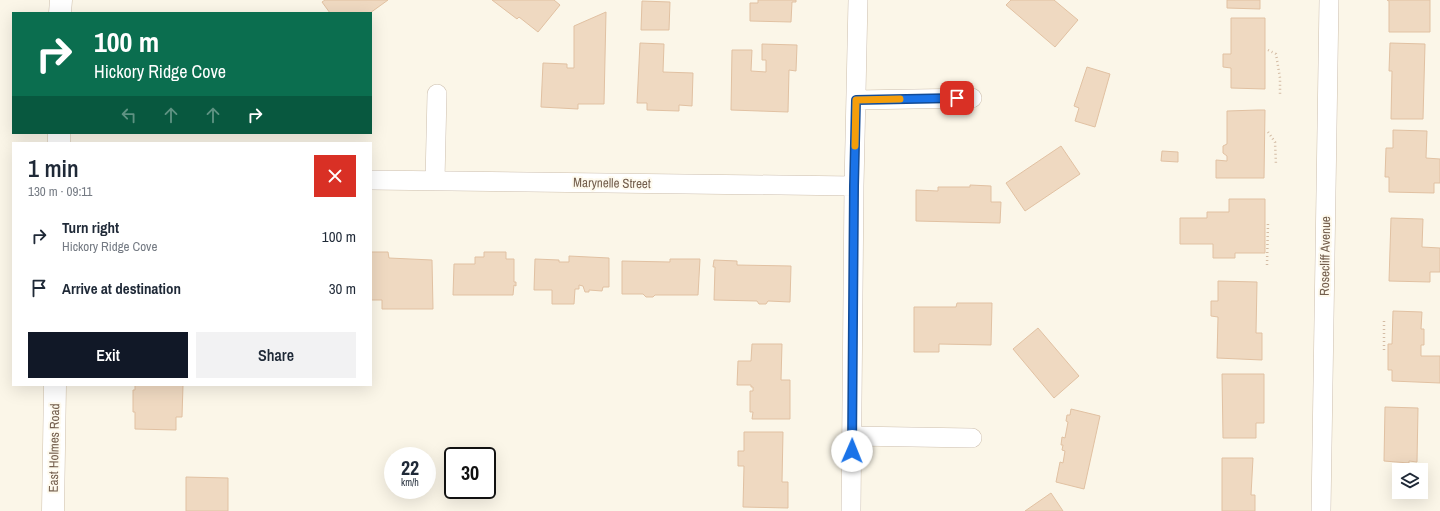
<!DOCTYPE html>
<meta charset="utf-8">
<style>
:root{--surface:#fff;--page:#f2f2f3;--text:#1f2937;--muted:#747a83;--accent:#111827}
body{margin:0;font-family:"Archivo Narrow",sans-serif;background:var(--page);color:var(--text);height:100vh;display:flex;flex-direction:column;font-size:15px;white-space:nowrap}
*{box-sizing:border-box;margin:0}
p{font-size:13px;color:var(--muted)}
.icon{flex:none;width:22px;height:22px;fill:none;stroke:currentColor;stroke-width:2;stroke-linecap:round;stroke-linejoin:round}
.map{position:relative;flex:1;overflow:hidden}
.side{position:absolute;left:12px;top:142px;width:360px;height:244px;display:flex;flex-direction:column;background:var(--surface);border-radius:0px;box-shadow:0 4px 16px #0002}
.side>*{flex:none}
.top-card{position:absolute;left:12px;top:12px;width:360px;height:122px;border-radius:0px;box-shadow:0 4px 16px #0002;background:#0b6e4f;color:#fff;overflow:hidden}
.fabs{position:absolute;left:1392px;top:463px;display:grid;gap:8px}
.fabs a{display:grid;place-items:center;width:36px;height:36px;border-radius:0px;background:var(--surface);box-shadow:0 4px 16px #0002;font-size:20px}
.speed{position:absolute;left:384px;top:447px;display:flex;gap:8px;font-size:20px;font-weight:700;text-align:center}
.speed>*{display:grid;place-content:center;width:52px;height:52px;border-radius:50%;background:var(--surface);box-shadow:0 4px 16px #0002;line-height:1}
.speed small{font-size:10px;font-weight:400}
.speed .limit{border:2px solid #111;border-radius:6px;background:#fff;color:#111}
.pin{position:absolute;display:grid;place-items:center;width:34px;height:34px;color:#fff;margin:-17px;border-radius:8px;box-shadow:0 2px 6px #0006}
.me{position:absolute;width:44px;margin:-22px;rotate:1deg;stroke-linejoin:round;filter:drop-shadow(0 0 3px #0008)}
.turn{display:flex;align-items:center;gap:14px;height:84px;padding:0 16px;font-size:18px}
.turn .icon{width:52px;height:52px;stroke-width:2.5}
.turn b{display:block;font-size:28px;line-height:34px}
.lanes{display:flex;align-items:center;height:38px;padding:0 16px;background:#0003;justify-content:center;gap:20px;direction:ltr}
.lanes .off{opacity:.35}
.round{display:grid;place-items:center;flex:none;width:42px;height:42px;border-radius:0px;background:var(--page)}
.headline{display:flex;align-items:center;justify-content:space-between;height:68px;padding:0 16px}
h1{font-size:24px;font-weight:600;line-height:30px}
.button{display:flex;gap:8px;margin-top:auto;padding:8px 16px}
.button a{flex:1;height:46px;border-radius:0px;background:var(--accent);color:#fff;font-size:16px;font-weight:600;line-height:46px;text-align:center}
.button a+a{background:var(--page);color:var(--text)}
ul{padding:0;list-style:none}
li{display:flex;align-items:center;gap:12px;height:52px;padding:0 16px}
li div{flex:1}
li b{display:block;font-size:15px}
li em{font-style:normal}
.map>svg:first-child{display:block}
.building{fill:#efd9c1;stroke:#e1c1a2}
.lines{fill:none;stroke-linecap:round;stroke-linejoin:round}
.minor-casing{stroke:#cdbfae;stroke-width:20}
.secondary-casing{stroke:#cfc0ac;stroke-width:23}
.path{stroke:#d4bca4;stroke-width:2.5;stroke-dasharray:1 3;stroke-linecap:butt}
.minor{stroke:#fff;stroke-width:19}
.secondary{stroke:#fff;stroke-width:22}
.route-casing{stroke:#114b97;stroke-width:10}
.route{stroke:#1a73e8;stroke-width:7}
.slow{stroke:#f59e0b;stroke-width:7}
.labels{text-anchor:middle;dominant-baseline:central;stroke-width:4;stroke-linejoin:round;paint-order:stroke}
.street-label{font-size:13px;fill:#745f4d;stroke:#fefaee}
</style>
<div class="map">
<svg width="1440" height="511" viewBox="0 0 1440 511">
<rect width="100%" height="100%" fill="#fbf6e8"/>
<path class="building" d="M325 0H388L370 13H330L322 2Z
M492 0H554L560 5 538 32 519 17 517 19Z
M758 0H796V2H792L791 22 750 21V3H758Z
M1011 0H1054L1078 20 1055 47 1006 5Z
M1227 0H1260V9L1227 8Z
M1387 0H1430V32H1389V1Z
M642 1 670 2 669 30H641Z
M606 12 604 104H578V109L541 107 543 63 567 64V68H574V26Z
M1231 18H1265V89L1231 88V68L1223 67V54H1231Z
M640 43 664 44 663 72 693 73 692 106 679 105V111L647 110V103H637Z
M1390 43 1425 44 1423 119H1391L1392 71H1389Z
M762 44 797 45 796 71 789 70 788 112 731 110 732 50H752L751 71 766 72V60H762Z
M1087 67 1110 74 1095 127 1075 121 1079 108 1074 106Z
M1258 110H1265L1264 178H1216V160L1227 161V156L1223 153V146L1227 144V111Z
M1393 130 1427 131 1426 158 1440 159V183H1434V193L1389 192V177H1385L1386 148H1393Z
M1061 146 1080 174 1025 211 1006 183Z
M1162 151 1178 152V162L1161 161Z
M970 185 991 186V202H1001L1000 223 916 221V190L938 191V187H970Z
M1229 199H1265V253H1235V258H1213V244H1180V218H1207V212H1229Z
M1391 218 1423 219 1422 247 1440 248V272H1430V282L1389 281Z
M371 252H388L389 258 432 260 433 309H382V300H371Z
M484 252H506V259H514V282H516V286L514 285 513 295H453L454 264H475V257H484Z
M569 256 609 258V287H603L602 291 589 290V292H585L583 286 579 285V289H575L574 304H552V290H534L535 259 559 260V262H569Z
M670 259H700L698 295H655L653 297H646L643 294H622V261L670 262Z
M714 260 737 261V265L791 266 790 302 768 301 766 304H759L757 301 714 300 715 267H713Z
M1218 281 1257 282 1256 333H1262V360L1217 358 1218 317 1211 316V301H1218Z
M957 303H992L991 345 939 344V352H914V307H956Z
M1393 311 1422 312 1421 329H1424V345H1421V356H1440V383L1392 381V370H1388V344H1392Z
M1038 328 1079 376 1054 398 1013 349Z
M752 344H782L781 380H790V419H752L753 412H750V391H753V387H751V385H737L738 361H751Z
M1222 374H1264V423H1256V438H1223Z
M135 385H183L182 417H176V430L135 429V412H133V390H135Z
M1385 407 1418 408 1417 462 1409 461V463L1384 461Z
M1071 409 1100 416 1084 489 1056 482 1060 462 1063 463 1065 451 1062 450 1063 445H1061L1062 437 1065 438 1068 422 1066 421 1067 415H1070Z
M744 432H783L782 482H788V508L743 507 744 466H738V451H744Z
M1222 458H1253L1251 495H1255V511H1222Z
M186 477 228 478V511H186Z
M1051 493 1063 511H1025Z"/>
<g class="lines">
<g class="minor-casing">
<path id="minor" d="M856 100 972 98
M371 180 854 186
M435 180 437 94
M852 436 972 438
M851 511 854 186 858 0
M1321 511 1329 0"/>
</g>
<g class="secondary-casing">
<path id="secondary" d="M60 13 61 0
M59 143V133
M53 511 55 385"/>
</g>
<path class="path" d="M1268 50 1276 54 1280 78V95
M1268 132 1275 142 1276 165
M1267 265 1268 222
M1384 321V353"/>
<use href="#minor" class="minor"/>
<use href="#secondary" class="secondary"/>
</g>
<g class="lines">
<g class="route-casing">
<path id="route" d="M852 451 854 186 856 100 957 98"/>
</g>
<use href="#route" class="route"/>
<path class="slow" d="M855 146 856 100 900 99"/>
</g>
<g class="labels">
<g class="street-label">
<text transform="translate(612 183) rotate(1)">Marynelle Street</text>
<text transform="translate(1325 256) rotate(-89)">Rosecliff Avenue</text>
<text transform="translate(54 448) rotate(-89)">East Holmes Road</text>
</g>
</g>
</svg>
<div class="fabs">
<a><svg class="icon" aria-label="layers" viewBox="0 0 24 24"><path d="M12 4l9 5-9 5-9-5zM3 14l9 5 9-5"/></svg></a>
</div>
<div class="speed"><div>22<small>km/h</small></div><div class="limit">30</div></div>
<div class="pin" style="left:957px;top:98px;background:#d93025"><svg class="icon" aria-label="arrive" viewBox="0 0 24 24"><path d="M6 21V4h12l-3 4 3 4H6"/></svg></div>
<svg class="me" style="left:852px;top:451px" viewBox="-20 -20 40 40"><circle r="19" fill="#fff"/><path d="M0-13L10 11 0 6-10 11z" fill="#1a73e8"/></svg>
<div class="top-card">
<div class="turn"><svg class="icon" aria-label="right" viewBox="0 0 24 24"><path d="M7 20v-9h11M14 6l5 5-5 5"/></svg><div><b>100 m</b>Hickory Ridge Cove</div></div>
<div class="lanes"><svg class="icon off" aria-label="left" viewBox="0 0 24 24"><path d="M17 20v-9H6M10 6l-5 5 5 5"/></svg><svg class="icon off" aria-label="ahead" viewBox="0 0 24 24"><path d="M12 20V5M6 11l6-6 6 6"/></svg><svg class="icon off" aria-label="ahead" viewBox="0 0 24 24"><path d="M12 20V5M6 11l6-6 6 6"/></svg><svg class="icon" aria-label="right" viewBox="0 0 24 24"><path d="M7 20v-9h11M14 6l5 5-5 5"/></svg></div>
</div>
<section class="side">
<div class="headline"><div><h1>1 min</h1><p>130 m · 09:11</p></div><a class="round" style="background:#d93025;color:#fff"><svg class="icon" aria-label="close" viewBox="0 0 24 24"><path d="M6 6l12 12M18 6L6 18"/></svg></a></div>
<ul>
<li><svg class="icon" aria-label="right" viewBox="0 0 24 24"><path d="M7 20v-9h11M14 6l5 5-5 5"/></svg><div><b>Turn right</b><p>Hickory Ridge Cove</p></div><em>100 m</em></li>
<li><svg class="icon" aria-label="arrive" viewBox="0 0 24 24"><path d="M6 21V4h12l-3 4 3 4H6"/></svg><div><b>Arrive at destination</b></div><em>30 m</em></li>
</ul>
<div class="button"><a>Exit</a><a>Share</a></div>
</section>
</div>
